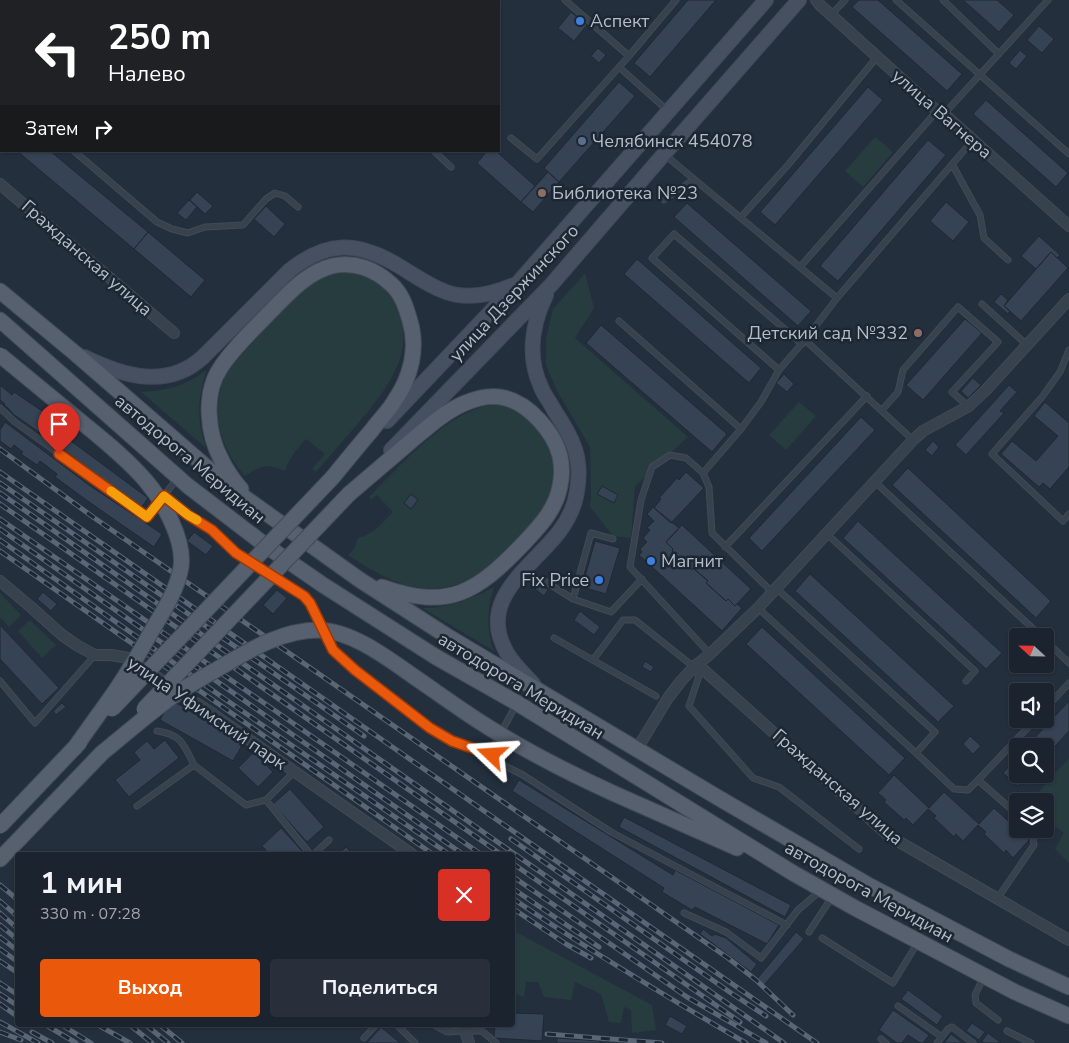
<!DOCTYPE html>
<html lang="ru">
<meta charset="utf-8">
<style>
:root{--surface:#1b232e;--page:#282f3a;--text:#f1f3f6;--muted:#a0a4aa;--line:#39404a;--accent:#ea580c}
body{margin:0;font-family:"Nunito Sans",sans-serif;background:var(--page);color:var(--text);height:100vh;display:flex;flex-direction:column;font-size:19px;white-space:nowrap}
*{box-sizing:border-box;margin:0}
p{font-size:16px;color:var(--muted)}
.icon{flex:none;width:28px;height:28px;fill:none;stroke:currentColor;stroke-width:2;stroke-linecap:round;stroke-linejoin:round}
.map{position:relative;flex:1;overflow:hidden}
.details{position:absolute;left:15px;top:852px;width:500px;height:175px;display:flex;flex-direction:column;background:var(--surface);border-radius:5px;box-shadow:0 1px 4px #0004,0 0 0 1px var(--line)}
.details>*{flex:none}
.guide{position:absolute;left:0px;top:0px;width:500px;height:152px;box-shadow:0 1px 4px #0004,0 0 0 1px var(--line);background:#202124;color:#fff;overflow:hidden}
.needle{width:32px;rotate:292deg}
.buttons{position:absolute;left:1009px;top:628px;display:grid;gap:10px}
.buttons a{display:grid;place-items:center;width:45px;height:45px;border-radius:5px;background:var(--surface);box-shadow:0 1px 4px #0004,0 0 0 1px var(--line);font-size:25px}
.pin{position:absolute;display:grid;place-items:center;width:42px;height:42px;color:#fff;margin:-51px -21px;border-radius:50% 50% 50% 0;rotate:-45deg;box-shadow:0 0 5px #0007}
.pin .icon{rotate:45deg}
.me{position:absolute;width:55px;margin:-28px;rotate:290deg;stroke-linejoin:round;filter:drop-shadow(0 0 4px #0008)}
.turn{display:flex;align-items:center;gap:18px;height:105px;padding:0 25px;font-size:22px}
.turn .icon{width:65px;height:65px;stroke-width:2.5}
.turn b{display:block;font-size:35px;line-height:42px}
.then{display:flex;align-items:center;height:48px;padding:0 25px;background:#0003;gap:10px;font-size:19px}
.round{display:grid;place-items:center;flex:none;width:52px;height:52px;border-radius:5px;background:var(--page)}
.overview{display:flex;align-items:center;justify-content:space-between;height:85px;padding:0 25px}
h1{font-size:30px;font-weight:700;line-height:38px}
.action{display:flex;gap:10px;margin-top:auto;padding:10px 25px}
.action a{flex:1;height:58px;border-radius:5px;background:var(--accent);color:#fff;font-size:20px;font-weight:700;line-height:58px;text-align:center}
.action a+a{background:var(--page);color:var(--text)}
.map>svg:first-child{display:block}
.green{fill:#263c3f}
.building{fill:#364354;stroke:#1f2835}
.lines{fill:none;stroke-linecap:round;stroke-linejoin:round}
.lane-casing{stroke:#414a57;stroke-width:7}
.street-casing{stroke:#414a57;stroke-width:12}
.secondary-casing{stroke:#414a57;stroke-width:16}
.primary-casing{stroke:#414a57;stroke-width:17}
.lane{stroke:#38414e;stroke-width:5}
.street{stroke:#38414e;stroke-width:10}
.secondary{stroke:#465061;stroke-width:14}
.primary{stroke:#56606e;stroke-width:15}
.rail-casing{stroke:#5a6575;stroke-width:5}
.rail{stroke:#1d2633;stroke-width:3;stroke-dasharray:9;stroke-linecap:butt}
.primary-bridge-casing{stroke:#414a57;stroke-width:17;stroke-linecap:butt}
.primary-bridge{stroke:#56606e;stroke-width:15}
.route-casing{stroke:#983908;stroke-width:12}
.route{stroke:#ea580c;stroke-width:9}
.slow{stroke:#f59e0b;stroke-width:9}
.shop-dot{fill:#3f7fe0;stroke:#1d2633;stroke-width:2}
.service-dot{fill:#5c6f8a;stroke:#1d2633;stroke-width:2}
.education-dot{fill:#8d6e63;stroke:#1d2633;stroke-width:2}
.labels{text-anchor:middle;dominant-baseline:central;stroke-width:5;stroke-linejoin:round;paint-order:stroke}
.poi-label{font-size:18px;fill:#b4bcc9;stroke:#1d2633;text-anchor:start}
.street-label{font-size:18px;fill:#b4bcc9;stroke:#1d2633}
</style>
<div class="map">
<svg width="1069" height="1043" viewBox="0 0 1069 1043">
<rect width="100%" height="100%" fill="#242f3e"/>
<path class="green" d="M875 137 893 152 863 187 845 171Z
M348 272C368 275 387 285 396 304 419 353 385 391 356 426 342 441 329 457 316 472L312 469 325 454 306 439C297 449 289 458 285 471 267 463 261 465 245 476 225 453 213 424 220 392 221 386 223 380 226 374 231 366 239 358 245 351 258 335 272 321 287 307 297 297 307 287 319 280 328 275 337 273 348 272Z
M585 273 594 308 575 338 688 437 635 486 631 538 613 536 590 507 591 496 590 447 557 391 546 365V339L553 309Z
M205 371 206 372C198 399 196 420 206 447H205L141 392C168 390 183 387 205 371Z
M799 402 816 416 786 450 769 435Z
M494 404C511 406 524 415 535 428 546 441 555 455 554 473 554 484 550 495 544 505 532 527 494 567 472 578 457 586 438 590 421 588 394 585 370 569 348 555L354 549 358 538C373 535 383 522 393 512L377 495 371 500 369 497C401 465 447 411 494 404Z
M494 587C487 609 486 630 494 651L422 608C450 608 469 600 494 587Z
M0 593 21 615 9 627 0 617Z
M30 620 56 645 42 658 18 631Z
M1069 758V863L1055 849 1064 833 1045 819V801H1037L1036 795Z
M512 930 652 1005 656 1030 632 1033 631 1010 624 1007 621 1023 609 1022 601 994 575 982 571 1000 544 997 538 982H526L524 997 513 993Z"/>
<path class="building" d="M26 0H80L81 1H28Z
M688 0H716L650 77 634 63Z
M859 0H878L962 74 947 91 852 7Z
M963 0H997L1014 15 999 32Z
M571 12 587 25 574 41 558 28Z
M1039 26 1054 39 1042 53 1027 40Z
M598 48 606 55 599 63 591 56Z
M1020 50 1027 56 1016 69 1009 63Z
M619 82 635 96 559 182 544 168Z
M868 87 883 100 775 225 760 212Z
M986 100 1068 173 1056 187 973 114Z
M928 140 946 155 838 281 820 266Z
M17 151H50L148 232 134 249Z
M487 151H496L535 186 521 202 477 163Z
M548 172 559 182 533 212 521 202Z
M197 192 213 206 205 214 190 200Z
M189 200 197 207 186 220 177 213Z
M946 202 969 222 953 241 930 221Z
M687 203 811 311 798 326 674 217Z
M266 206 285 224 274 237 254 219Z
M148 232 205 280 191 297 134 249Z
M1039 236 1060 255 1057 258 1051 252 1036 269 1021 256Z
M1051 252 1068 268 1021 321 1004 306Z
M637 259 761 368 749 383 624 274Z
M1001 294 1008 300 1004 306 1010 311 1008 314 994 302Z
M965 319 982 333 923 400 906 385Z
M601 325 727 434 712 452 586 343Z
M784 374 794 384 787 392 776 383Z
M973 378 981 385 968 398 961 391Z
M0 385 12 395 14 392 69 429 56 444 13 414 9 409 4 405 5 404 0 400Z
M1009 385 1017 392 1000 411 1004 413 966 455 955 445Z
M1045 402 1069 423V467L1050 489 1043 483 1039 487 1001 454 1012 441 1036 461 1058 436 1034 416Z
M861 417 875 430 762 551 749 538Z
M5 422 89 485 162 534 154 547 89 502 55 477 57 474 40 461 37 465 21 454 23 452 14 445 11 449 0 441V430Z
M67 438 148 498 141 508 60 447Z
M933 441 939 447 932 456 925 450Z
M908 468 1051 601 1036 618 892 485Z
M686 472 704 488 671 523 654 508 661 499 659 498 677 478 679 480Z
M602 486 618 495 614 503 597 494Z
M411 494 418 500 411 509 404 503Z
M653 507 679 528 666 542 673 549 672 551 692 570 693 568 708 581 706 583 726 601 728 599 735 606 737 604 742 608 722 631 639 555 642 552 640 549 647 542 643 538 650 530 647 528 654 521 647 514Z
M858 521 1002 653 986 669 843 538Z
M682 525 751 589 735 606 728 599 726 601 706 583 708 581 693 568 692 570 672 551 673 549 666 542Z
M194 532 213 546 206 555 187 541Z
M595 541 620 548 606 594 582 587Z
M810 574 954 706 938 722 795 591Z
M539 583 548 590 544 596 535 589Z
M277 590 287 598 273 614 263 605Z
M43 592 57 604 51 611 37 599Z
M580 611 600 627 594 635 574 620Z
M0 625 59 688 42 704 0 659Z
M762 627 905 758 889 775 746 644Z
M645 661 654 667 651 672 642 667Z
M171 700 244 742 233 761 160 720Z
M1069 701V731L1045 757V746H1027Z
M62 703 66 707 56 715 53 711Z
M970 736 981 746 973 754 963 744Z
M165 740 179 758 129 797 115 780 140 760 134 752 147 741 154 749Z
M254 752 273 772 258 787 238 768Z
M1018 757V774H1029L1018 786 1003 773Z
M894 775 929 808 944 792 979 824 994 808 1029 840 1013 858 1006 850 1004 853 984 834 986 832 978 825 963 841 956 834 954 837 934 818 936 816 928 809 913 825 906 818 904 820 884 802 886 800 878 793Z
M519 780 673 875 675 870 779 925 767 944 695 907 692 910 662 892 664 888 512 791Z
M290 789 324 827 307 842 273 804Z
M624 817 791 905 785 917 619 827Z
M281 828 302 851 298 855H276L273 852 270 855 262 846Z
M346 847 352 853 350 855H337Z
M703 929 712 936 715 934 726 938 757 964 751 972 700 934Z
M796 932 804 939 764 985 757 979Z
M908 990 943 1016 937 1025 901 999Z
M893 1010 929 1035 923 1043H920L908 1035 902 1043H897L879 1030Z
M512 1013 544 1014 542 1041 494 1038 495 1025H512Z
M670 1016 687 1026 682 1034 665 1025Z
M972 1023 985 1032 979 1040 966 1031Z
M381 1027 400 1043H367Z
M988 1033 1001 1043H984L982 1041Z
M951 1034 963 1043H944Z
M557 1038 600 1041V1043H557Z"/>
<g class="lines">
<g class="lane-casing">
<path id="lane" d="M387 0V1
M565 0 629 56
M896 0 1069 154
M943 0 999 54
M130 1 131 0
M831 15 845 0
M619 67 667 110
M0 88 1 89
M944 114 1048 0
M511 138 537 159 629 56 676 0
M74 151 157 222 172 229 188 233 205 227 243 225 266 199 275 193 285 196 298 207
M434 151 451 167
M665 155 837 298
M952 164 980 215 984 238 1008 260
M664 200 694 179
M741 217 788 165 877 57
M800 267 937 111
M982 304 1027 345
M619 321 741 429
M805 340 913 440
M1069 350 1060 372 1042 397 992 454 1063 521 1069 514
M779 370 652 258 674 234 802 344
M0 408 15 422 147 517 177 479
M882 410 898 392 903 370 958 307 998 342 952 392 968 406
M703 473 686 458 670 455 652 467 641 500 630 567 710 654
M875 482 1041 636
M164 496 188 515 212 530 236 553 303 596 309 603 314 611 333 649 355 670 430 728 452 741 492 755
M827 534 975 671 966 681
M613 539 591 533 573 599 611 612 642 579
M725 547 867 396
M543 580 573 599
M776 588 935 732 916 753
M772 592 712 533 709 487 703 473 741 429 761 402 779 370 805 340 837 298 973 140
M758 608 916 753 954 789 968 790 978 780 1018 815
M554 638 656 696
M1045 640 1069 663
M593 660 623 620H635L694 667 699 676 689 706 753 778 779 787 859 849
M0 681 35 723 95 655
M516 705 493 747 492 755 501 764 523 775 611 832 787 925
M1045 709 1069 683
M157 731C181 734 184 745 194 765
M978 780 1036 719
M266 800 311 855
M137 806 194 765 246 805 266 800 294 772
M313 855 329 840
M997 899 1034 845 1032 829
M684 913 726 932 761 958 798 910 820 891
M809 932 832 897
M822 938 893 983 918 942
M983 978 975 995 976 1003 998 1020
M898 1006 942 1037
M397 1025 415 1043
M434 1025 447 1032 465 1031H482L496 1043
M1007 1031 1031 1043
M364 1038 376 1025
M881 1039 886 1043
M937 1043 948 1029 952 1027 973 1043"/>
</g>
<g class="street-casing">
<path id="street" d="M261 0 263 1
M816 0 820 5 937 111 944 114 1069 226
M409 1 410 0
M0 184 174 333
M0 581 32 608 62 635 78 646 95 655H111L128 658 207 710 413 855
M697 664 888 835 896 840 1069 940
M637 749 668 698 681 681 694 667 710 654 758 608 913 440 923 431 969 406 986 390 1069 299
M464 1025 465 1031 469 1043"/>
</g>
<g class="secondary-casing">
<path id="secondary" d="M84 357C123 376 167 390 203 357L289 271C327 240 358 241 399 266 414 275 429 286 446 292 468 300 493 294 514 285
M387 421 517 284 766 0
M391 450 551 285 664 154 799 0
M534 685C525 675 514 665 507 653 476 600 530 569 559 532 568 520 575 506 577 491 583 457 572 437 554 410 550 402 544 395 541 387 527 357 532 324 546 295"/>
</g>
<g class="primary-casing">
<path id="primary" d="M0 291 76 354 227 485 360 580 447 636 717 797 870 886 1009 959 1069 987
M0 320 188 486 265 545 323 585 436 657 517 703 793 873 855 908 1015 992 1069 1016
M241 489C234 481 227 471 222 461 207 434 203 393 221 367 234 347 253 330 269 313 287 295 307 272 332 266 354 261 375 269 391 284 402 294 406 307 410 321 418 348 411 377 395 400 389 411 379 420 372 430 359 445 346 461 333 477
M349 494C369 477 389 460 410 442 427 428 444 412 465 403 477 398 491 394 505 398 529 404 554 432 560 456 562 466 562 477 560 486 556 509 540 526 524 543 477 592 450 611 382 587
M615 794 737 848
M0 859 102 753"/>
</g>
<use href="#lane" class="lane"/>
<use href="#street" class="street"/>
<use href="#secondary" class="secondary"/>
<use href="#primary" class="primary"/>
<g class="rail-casing">
<path id="rail" d="M0 449 93 517 728 958 756 980 793 1015
M0 472 391 746 817 1043
M0 483 364 736
M0 493 784 1043
M0 504 502 855
M0 519 482 855
M0 529 464 855
M0 540 222 697 450 855
M0 551 434 855
M511 839 731 993 766 1016
M512 863 740 1022
M512 876 687 997 766 1043
M0 885 18 900
M512 888 599 947
M512 898C588 950 667 997 746 1043
M0 901 18 917
M512 908 566 944 591 958
M0 913 18 929
M0 925 18 940
M0 937 18 951
M0 949 18 962
M0 961 18 973
M0 983 18 995
M0 994 18 1006
M0 1004 18 1017
M0 1022 38 1043
M46 1025 76 1043
M62 1025 91 1043
M98 1025 130 1043
M130 1025 152 1043
M146 1025 168 1043
M160 1025 182 1043
M0 1032 21 1040
M32 1032 52 1043
M547 1034 662 1043"/>
</g>
<use href="#rail" class="rail"/>
<g class="primary-bridge-casing">
<path id="primary-bridge" d="M0 355C28 378 56 401 85 425 106 442 128 460 146 481 163 501 185 540 181 567 177 591 163 612 151 632 140 652 128 672 116 690 102 710 88 729 74 749
M112 709 333 477
M144 709 349 494
M102 753C124 735 146 716 169 699 185 687 204 677 221 667 251 649 283 630 319 630 352 631 386 657 413 676 438 693 462 711 488 727 528 752 571 774 615 794
M0 826 80 742"/>
</g>
<use href="#primary-bridge" class="primary-bridge"/>
</g>
<g class="lines">
<g class="route-casing">
<path id="route" d="M59 454 147 517 164 496 188 515 212 530 236 553 304 596 310 603 314 611 333 650 355 670 430 728 452 741 492 755"/>
</g>
<use href="#route" class="route"/>
<path class="slow" d="M111 491 147 517 164 496 188 515 197 520"/>
</g>
<g class="shop-dot">
<circle cx="580" cy="21" r="5"/>
<circle cx="651" cy="561" r="5"/>
<circle cx="599" cy="580" r="5"/>
</g>
<circle class="service-dot" cx="582" cy="141" r="5"/>
<g class="education-dot">
<circle cx="542" cy="193" r="5"/>
<circle cx="918" cy="333" r="5"/>
</g>
<g class="labels">
<g class="poi-label">
<text x="590" y="21">Аспект</text>
<text x="592" y="141">Челябинск 454078</text>
<text x="552" y="193">Библиотека №23</text>
<text x="908" y="333" text-anchor="end">Детский cад №332</text>
<text x="661" y="561">Магнит</text>
<text x="589" y="580" text-anchor="end">Fix Price</text>
</g>
<g class="street-label">
<text transform="translate(942 114) rotate(41)">улица Вагнера</text>
<text transform="translate(87 258) rotate(41)">Гражданская улица</text>
<text transform="translate(514 293) rotate(-47)">улица Дзержинского</text>
<text transform="translate(190 459) rotate(40)">автодорога Меридиан</text>
<text transform="translate(521 686) rotate(31)">автодорога Меридиан</text>
<text transform="translate(207 713) rotate(34)">улица Уфимский парк</text>
<text transform="translate(838 787) rotate(41)">Гражданская улица</text>
<text transform="translate(869 892) rotate(29)">автодорога Меридиан</text>
</g>
</g>
</svg>
<div class="buttons">
<a><svg class="needle" viewBox="-14 -14 28 28"><path d="M0-13l5 13h-10z" fill="#e53935"/><path d="M0 13l5-13h-10z" fill="#a0a4aa"/></svg></a>
<a><svg class="icon" aria-label="sound" viewBox="0 0 24 24"><path d="M4 9h4l5-4v14l-5-4H4zM17 9q2 3 0 6"/></svg></a>
<a><svg class="icon" aria-label="search" viewBox="0 0 24 24"><circle cx="10" cy="10" r="6"/><path d="M15 15l6 6"/></svg></a>
<a><svg class="icon" aria-label="layers" viewBox="0 0 24 24"><path d="M12 4l9 5-9 5-9-5zM3 14l9 5 9-5"/></svg></a>
</div>
<div class="pin" style="left:59px;top:454px;background:#d93025"><svg class="icon" aria-label="arrive" viewBox="0 0 24 24"><path d="M6 21V4h12l-3 4 3 4H6"/></svg></div>
<svg class="me" style="left:492px;top:755px" viewBox="-20 -20 40 40"><path d="M0-17L14 15 0 8-14 15z" fill="#ea580c" stroke="#fff" stroke-width="4"/></svg>
<div class="guide">
<div class="turn"><svg class="icon" aria-label="left" viewBox="0 0 24 24"><path d="M17 20v-9H6M10 6l-5 5 5 5"/></svg><div><b>250 m</b>Налево</div></div>
<div class="then">Затем<svg class="icon" aria-label="right" viewBox="0 0 24 24"><path d="M7 20v-9h11M14 6l5 5-5 5"/></svg></div>
</div>
<section class="details">
<div class="overview"><div><h1>1 мин</h1><p>330 m · 07:28</p></div><a class="round" style="background:#d93025;color:#fff"><svg class="icon" aria-label="close" viewBox="0 0 24 24"><path d="M6 6l12 12M18 6L6 18"/></svg></a></div>
<div class="action"><a>Выход</a><a>Поделиться</a></div>
</section>
</div>
